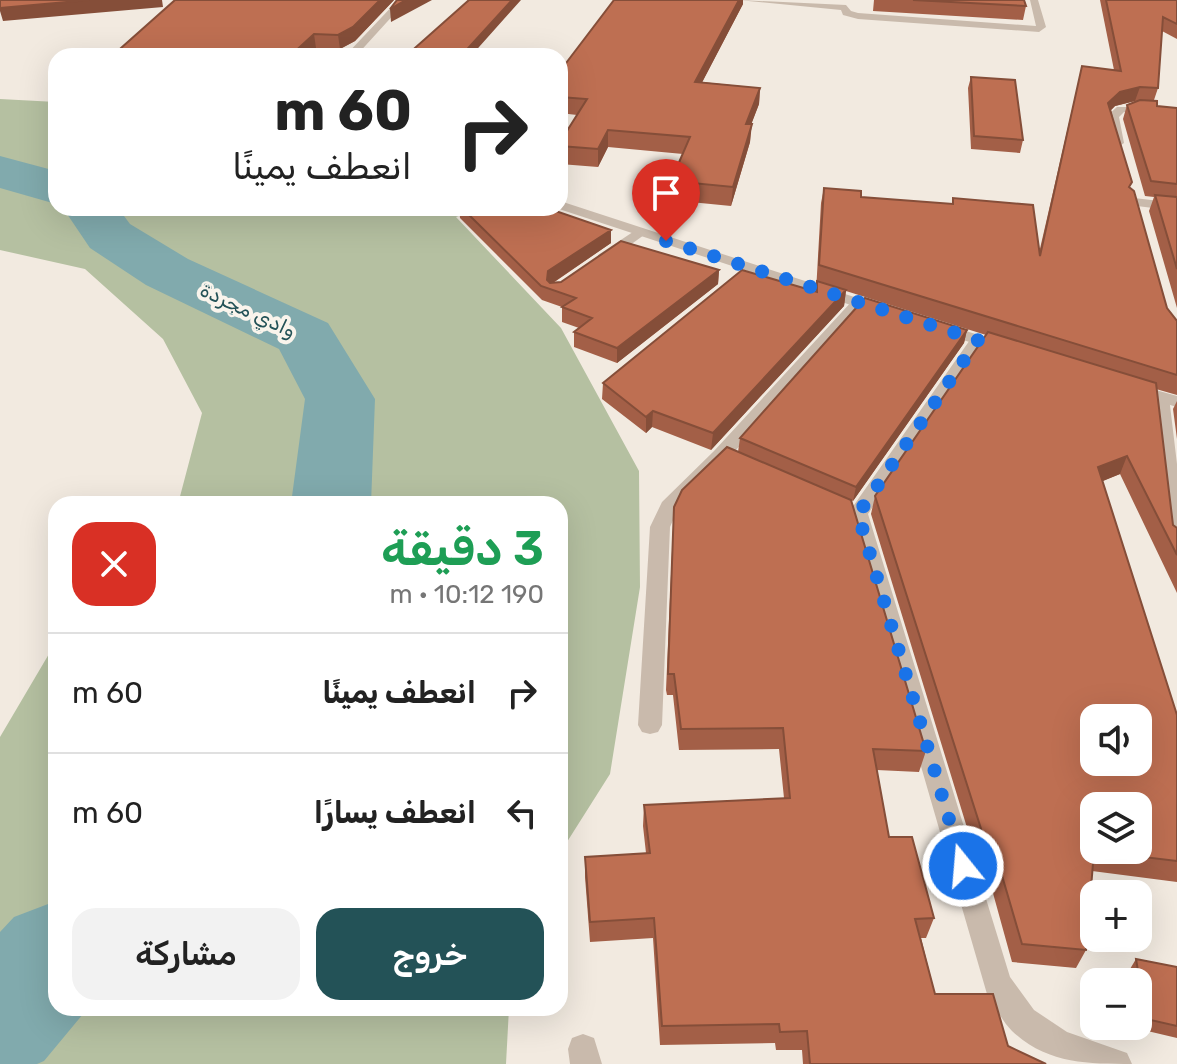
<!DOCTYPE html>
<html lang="ar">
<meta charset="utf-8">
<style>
:root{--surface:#fff;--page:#f2f2f2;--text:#222;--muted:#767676;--line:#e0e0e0;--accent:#235257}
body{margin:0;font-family:Rubik,"Noto Naskh Arabic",sans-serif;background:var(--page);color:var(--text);direction:rtl;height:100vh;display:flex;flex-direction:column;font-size:30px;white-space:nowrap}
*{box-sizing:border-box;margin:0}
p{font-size:26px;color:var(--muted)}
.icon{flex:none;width:44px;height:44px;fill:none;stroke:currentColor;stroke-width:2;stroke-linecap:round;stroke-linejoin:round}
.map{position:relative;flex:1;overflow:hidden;direction:ltr}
.panel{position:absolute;left:48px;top:496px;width:520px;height:520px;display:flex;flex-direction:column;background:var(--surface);border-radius:24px;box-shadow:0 8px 32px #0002;direction:rtl}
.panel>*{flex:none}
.top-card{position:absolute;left:48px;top:48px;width:520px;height:168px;border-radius:24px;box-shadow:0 8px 32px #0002;direction:rtl;background:#fff;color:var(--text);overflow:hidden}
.buttons{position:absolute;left:1080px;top:704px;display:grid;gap:16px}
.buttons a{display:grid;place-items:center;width:72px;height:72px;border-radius:16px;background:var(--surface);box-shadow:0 8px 32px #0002;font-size:40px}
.pin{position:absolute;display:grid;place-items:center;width:68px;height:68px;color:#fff;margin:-82px -34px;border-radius:50% 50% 50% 0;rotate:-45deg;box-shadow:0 0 8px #0007}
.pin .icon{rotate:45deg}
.me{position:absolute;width:88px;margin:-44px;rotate:343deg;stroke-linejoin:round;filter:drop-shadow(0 0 6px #0008)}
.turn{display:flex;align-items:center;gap:28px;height:168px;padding:0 24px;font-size:36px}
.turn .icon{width:104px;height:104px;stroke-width:2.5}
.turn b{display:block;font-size:56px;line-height:68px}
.round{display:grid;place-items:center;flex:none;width:84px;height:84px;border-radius:24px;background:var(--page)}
.overview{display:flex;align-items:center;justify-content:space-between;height:136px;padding:0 24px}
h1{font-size:48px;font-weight:600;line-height:60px;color:#1e9e55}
.cta{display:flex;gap:16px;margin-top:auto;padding:16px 24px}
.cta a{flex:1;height:92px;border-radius:24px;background:var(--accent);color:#fff;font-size:32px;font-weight:600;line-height:92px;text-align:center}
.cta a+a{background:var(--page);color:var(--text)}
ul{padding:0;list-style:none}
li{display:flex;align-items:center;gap:24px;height:120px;padding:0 24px;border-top:2px solid var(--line)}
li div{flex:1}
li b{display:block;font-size:30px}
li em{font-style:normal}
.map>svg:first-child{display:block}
.green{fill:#b5c0a1}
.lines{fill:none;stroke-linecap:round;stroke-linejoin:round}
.river{fill:#81aaad;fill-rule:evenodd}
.minor{fill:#c9baac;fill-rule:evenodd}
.tertiary{fill:#c9baac;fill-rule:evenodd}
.wall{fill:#a35f47}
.shaded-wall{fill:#854e39}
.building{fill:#be6f52;stroke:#854e39;stroke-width:2;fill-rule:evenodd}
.route{stroke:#1a73e8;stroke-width:14;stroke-dasharray:0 25.2}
.labels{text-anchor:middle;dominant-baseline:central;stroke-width:8;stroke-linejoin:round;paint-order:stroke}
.far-water-label{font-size:20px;font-style:italic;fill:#235257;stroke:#f9f4ec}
</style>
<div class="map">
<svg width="1177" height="1064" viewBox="0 0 1177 1064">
<rect width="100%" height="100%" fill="#f2eae0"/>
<path class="green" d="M0 99 56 102V208H481L456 217 561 328 639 471 640 587 610 774 560 853V504H178L202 413 163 339 85 269 0 250Z
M56 642V1008H509L506 1064H0V737Z"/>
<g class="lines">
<path class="river" d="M0 156 56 171V204L0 188Z
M63 208H118L130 224 188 259 328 323 375 399 371 504H291L305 399 279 349 146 285 90 248Z
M56 901V1008H88L44 1061 37 1064H0V932L14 917Z"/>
<path class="minor" d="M738 0 846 5 851 11 858 13 1036 26 1030 0H1038L1046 27 1039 32 858 19 843 15 841 10Z
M1117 107H1177V113L1124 112 1119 117 1124 143 1118 147 1112 143 1107 116Z
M1134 198 1177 203V211L1129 205V199Z
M639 228 644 229V235L608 261H598V255Z
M858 298 866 303 863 306 728 459 678 509 670 527 662 725 658 732 650 734 642 732 638 725 650 527 662 502 714 451 853 300Z
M978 335 986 340 868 514 1010 977 1034 1010 1067 1032 1127 1053 1132 1064C1087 1064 1047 1064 1012 1031 1002 1021 995 1006 987 994L849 518 823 506 820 502 830 496 854 505 972 337Z
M1160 392 1169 397 1177 464V551L1167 544 1151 397Z
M583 1034 594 1038 602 1064H570L568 1049 572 1038Z"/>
<path class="tertiary" d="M398 0H407L356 56H345Z
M560 201 888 308 891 311 888 314H878L556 208H560Z
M940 323 1011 345 1013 348 1005 353 934 331V325Z
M1131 383 1177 396V407L1125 392 1122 388 1125 384Z"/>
</g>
<path class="wall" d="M175 0H394L355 41 340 49 316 48 308 56H112Z
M614 0H743V4L702 82 760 88 759 104 751 124 750 142 731 206 670 200 671 181 683 154 608 147 598 167 560 164V142L577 115 560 113V71Z
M874 0H1024L1026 6 1023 20 873 11Z
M1100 0H1177V39L1162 31 1158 88 1154 100 1157 106 1177 108V308L1149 211 1154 197 1145 196 1123 119 1127 105 1135 101 1115 106 1111 110 1130 188 1167 308 1177 321V395L1156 389 1173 525 1177 528V593L1120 474 1102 481 1177 715V882L1092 871 1086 950 1076 968 1012 962 983 857H976L871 514 875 496 986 335 846 291 844 306 711 450 652 427 646 433 602 399 603 383 816 292 821 203 824 188 861 197 952 204 953 198 1039 253 1082 66 1114 70Z
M971 77 1023 140 1020 153 971 149 968 88Z
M459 208H547L611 243 553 283 719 270 718 284 617 363 574 347V332L579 328 562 322V307L542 300 460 218Z
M967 330 964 343 853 501 851 500 926 751 919 772 877 770 889 837 934 918 926 938H921L935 994 1008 1046 1046 1064H803L802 1050H776L775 1043 660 1045 653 938 590 942 585 877V857L646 853 643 826 644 805 784 798 779 749 679 750 673 695H667L666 690 673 528 738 452 740 438Z
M1177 401V439L1173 409Z
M1136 959 1177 967V1038L1139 1029 1138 982H1131L1130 969Z"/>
<path class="shaded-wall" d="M89 0H162L163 7 3 21 0 11V8Z
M380 0H394L355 41 340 49 338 35Z
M406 0H432L391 22 390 9Z
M512 0H521L471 56H461Z
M739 0H743V4L694 98 695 82Z
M314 34 316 48 308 56H290Z
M1140 87 1135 101 1115 106 1104 117 1108 103 1120 92Z
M760 88 759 104 745 141 746 124Z
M752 124 750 142 731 206 733 187Z
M608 130V147L598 167V149Z
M611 230V243L548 286 547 280 548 271Z
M719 270 718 284 617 363V348Z
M846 290 844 306 711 450 713 433Z
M967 330 964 343 853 501 856 487Z
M653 411 652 427 646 433V417Z
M1127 456 1120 474 1091 486 1098 467Z"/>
<path class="building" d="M0 0H89L0 8Z
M175 0H380L353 27 338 35 314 34 290 56H112Z
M397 0H406L390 9Z
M469 0H512L461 56 407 55Z
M614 0H739L695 82 760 88 746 124H752L733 187 671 181 690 137 608 130 598 149 560 146V142L587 99 560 97V71Z
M913 0H1024L1026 6Z
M1106 0H1177V24L1163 17 1158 88 1140 87 1120 92 1108 103 1132 182 1129 187 1134 191 1167 308 1177 321V375L819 265 824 188 861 191V197L953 204V198L1033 205 1040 256 1082 66 1121 71Z
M971 77 1015 80 1023 140 974 136Z
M1140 100 1157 101V106L1177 108V184L1151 181 1127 105Z
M1155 195 1177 197V269Z
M462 208H547L611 230 548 271 547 280 550 283 561 282 621 241 719 270 617 348 574 332 592 318 562 307 576 298 541 286Z
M742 270 817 292V281L846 290 713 433 653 411 646 417 603 383Z
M865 298 967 330 856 487 740 438Z
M988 332 1156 383 1173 525 1177 528V555L1127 456 1098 467 1177 715V861L1094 851 1086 950 1022 944 991 838H984L875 496ZM1094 718H1138V762H1094ZM1094 806H1138V850H1094Z
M727 447 851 500 926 751 873 749 889 837H912L934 918 915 919 935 994H993L1008 1046 1046 1064H810L807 1031 780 1032 779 1024 662 1026 654 918 590 922 585 857 650 853 644 805 790 798 783 728 681 729 674 674H668L674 507 682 490Z
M1136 959 1177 967V1026L1146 1019Z"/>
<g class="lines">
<path class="route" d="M666 241 978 340 858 514 963 866"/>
</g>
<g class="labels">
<g class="far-water-label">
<text transform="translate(248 310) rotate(25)">وادي مجردة</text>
</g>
</g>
</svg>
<div class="buttons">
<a><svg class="icon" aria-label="sound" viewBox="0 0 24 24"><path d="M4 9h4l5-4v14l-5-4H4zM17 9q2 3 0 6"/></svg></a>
<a><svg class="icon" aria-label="layers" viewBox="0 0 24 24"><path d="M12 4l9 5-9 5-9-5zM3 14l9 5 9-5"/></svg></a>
<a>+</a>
<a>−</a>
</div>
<div class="pin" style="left:666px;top:241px;background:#d93025"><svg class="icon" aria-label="arrive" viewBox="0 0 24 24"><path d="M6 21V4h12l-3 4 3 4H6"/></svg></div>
<svg class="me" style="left:963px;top:866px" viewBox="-20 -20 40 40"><circle r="17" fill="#1a73e8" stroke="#fff" stroke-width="3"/><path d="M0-11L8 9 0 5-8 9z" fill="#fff"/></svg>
<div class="top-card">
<div class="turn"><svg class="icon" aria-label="right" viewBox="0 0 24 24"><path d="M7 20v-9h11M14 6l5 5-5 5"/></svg><div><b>60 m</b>انعطف يمينًا</div></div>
</div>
<section class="panel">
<div class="overview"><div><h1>3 دقيقة</h1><p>190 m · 10:12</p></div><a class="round" style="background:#d93025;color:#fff"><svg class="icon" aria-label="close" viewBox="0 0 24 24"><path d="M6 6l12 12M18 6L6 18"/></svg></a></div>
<ul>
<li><svg class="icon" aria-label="right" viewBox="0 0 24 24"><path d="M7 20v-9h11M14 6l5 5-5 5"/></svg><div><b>انعطف يمينًا</b></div><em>60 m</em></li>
<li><svg class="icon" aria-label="left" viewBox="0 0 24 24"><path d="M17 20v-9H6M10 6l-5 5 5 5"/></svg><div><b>انعطف يسارًا</b></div><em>60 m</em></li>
</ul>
<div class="cta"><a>خروج</a><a>مشاركة</a></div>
</section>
</div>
